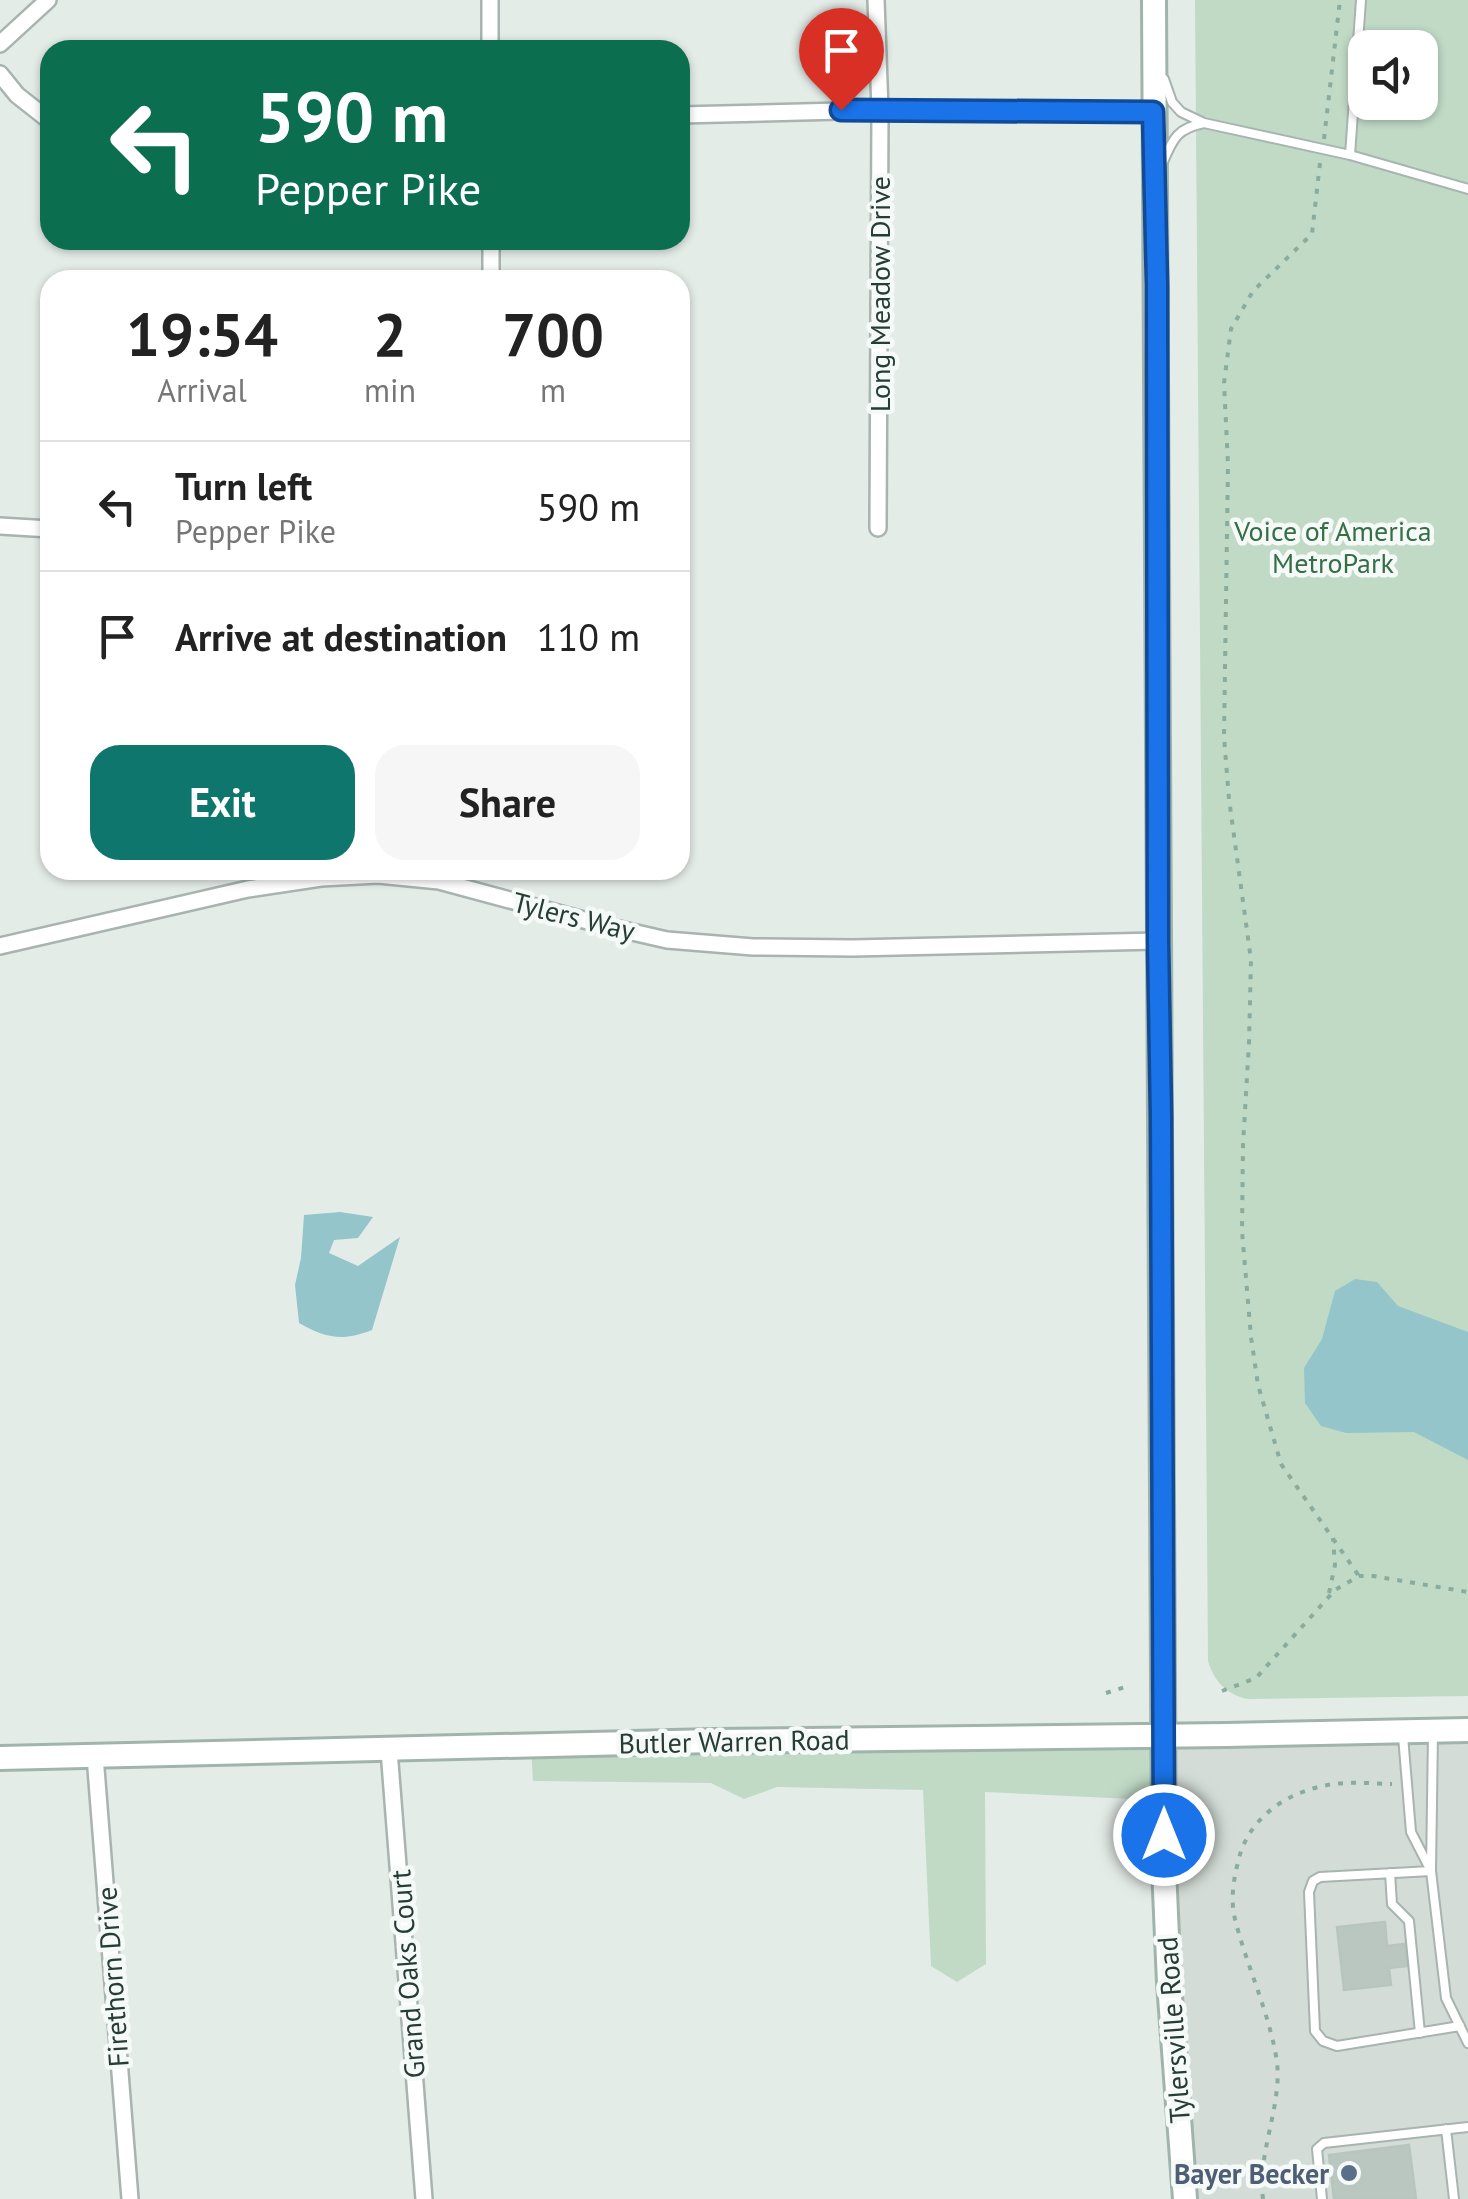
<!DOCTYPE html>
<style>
:root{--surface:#fff;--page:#f6f6f6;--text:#222;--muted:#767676;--line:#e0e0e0;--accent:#0f766e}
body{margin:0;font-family:"PT Sans",sans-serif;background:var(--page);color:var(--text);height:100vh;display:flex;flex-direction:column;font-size:38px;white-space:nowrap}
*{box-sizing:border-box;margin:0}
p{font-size:32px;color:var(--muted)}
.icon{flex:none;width:55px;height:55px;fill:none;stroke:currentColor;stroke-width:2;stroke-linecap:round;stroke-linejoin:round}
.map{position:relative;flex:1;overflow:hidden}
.panel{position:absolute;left:40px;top:270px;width:650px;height:610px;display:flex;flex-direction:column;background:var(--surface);border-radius:30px;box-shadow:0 2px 8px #0004}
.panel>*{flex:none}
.top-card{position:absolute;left:40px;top:40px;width:650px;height:210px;border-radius:30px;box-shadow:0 2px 8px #0004;background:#0b6e4f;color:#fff;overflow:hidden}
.tools{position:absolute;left:1348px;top:30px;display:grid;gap:20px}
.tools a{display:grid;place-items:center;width:90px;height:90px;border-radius:20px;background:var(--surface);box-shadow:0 2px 8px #0004;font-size:50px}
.pin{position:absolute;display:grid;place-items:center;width:85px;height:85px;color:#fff;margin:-102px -42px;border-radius:50% 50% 50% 0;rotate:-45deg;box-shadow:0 0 10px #0007}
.pin .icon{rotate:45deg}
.me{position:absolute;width:110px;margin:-55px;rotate:0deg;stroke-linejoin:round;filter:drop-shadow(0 0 8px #0008)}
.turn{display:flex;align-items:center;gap:35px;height:210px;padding:0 50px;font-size:45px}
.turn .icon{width:130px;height:130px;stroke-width:2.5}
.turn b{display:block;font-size:70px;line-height:85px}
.eta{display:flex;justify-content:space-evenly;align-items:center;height:170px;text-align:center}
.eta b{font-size:60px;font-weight:700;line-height:70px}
.action{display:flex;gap:20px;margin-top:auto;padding:20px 50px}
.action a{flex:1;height:115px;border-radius:30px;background:var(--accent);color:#fff;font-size:40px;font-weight:700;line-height:115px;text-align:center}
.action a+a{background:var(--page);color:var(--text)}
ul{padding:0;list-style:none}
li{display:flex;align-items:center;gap:30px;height:130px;padding:0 50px;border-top:2px solid var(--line)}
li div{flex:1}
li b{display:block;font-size:38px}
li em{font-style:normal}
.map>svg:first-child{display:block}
.built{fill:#d3dcd7}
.green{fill:#c0dac6;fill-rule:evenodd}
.water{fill:#93c5ca}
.building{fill:#bac7c1;stroke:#b8c5bf;stroke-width:2.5}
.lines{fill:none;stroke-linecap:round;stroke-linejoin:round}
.service-casing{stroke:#a7b4af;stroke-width:12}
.minor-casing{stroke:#a7b4af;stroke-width:20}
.secondary-casing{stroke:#a1b4ac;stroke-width:28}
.path{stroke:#89ac9f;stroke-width:4;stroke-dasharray:5 8;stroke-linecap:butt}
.service{stroke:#fff;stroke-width:8}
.minor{stroke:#fff;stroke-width:15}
.secondary{stroke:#fff;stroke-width:22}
.route-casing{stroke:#114b97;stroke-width:25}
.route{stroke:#1a73e8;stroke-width:18}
.service-dot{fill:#5c6f8a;stroke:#f5f9f7;stroke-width:4}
.labels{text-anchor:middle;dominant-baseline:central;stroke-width:9;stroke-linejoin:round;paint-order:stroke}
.street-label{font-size:28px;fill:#263c35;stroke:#f5f9f7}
.park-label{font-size:28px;fill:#356e47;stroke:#f5f9f7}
.service-label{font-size:28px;font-weight:bold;fill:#4e5e75;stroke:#f5f9f7;text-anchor:end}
</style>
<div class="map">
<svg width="1468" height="2199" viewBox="0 0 1468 2199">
<rect width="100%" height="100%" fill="#e4ece8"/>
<path class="built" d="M1468 1730V2199H1185L1163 1735Z"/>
<path class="green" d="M1195 0H1468V1696L1247 1699C1226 1694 1214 1681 1208 1661ZM1365 48H1420V102H1365Z
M1163 1735 1164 1868 1131 1799 985 1792 986 1964 957 1982 931 1966 923 1790 777 1787 744 1799 711 1783 533 1781 531 1746Z"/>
<path class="water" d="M340 1212 373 1217 358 1238 334 1240 329 1253 358 1266 400 1237 372 1330C342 1342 326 1338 299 1323L295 1285 301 1258 304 1215Z
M1355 1279 1377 1282 1398 1306 1468 1332V1460L1414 1432 1346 1433 1321 1426 1305 1403 1304 1368 1322 1339 1335 1291Z"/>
<path class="building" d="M1385 1922 1387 1946 1405 1944 1407 1966 1389 1968 1391 1985 1344 1990 1337 1927Z
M1409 2145 1416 2199H1334L1329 2155Z"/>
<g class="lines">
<g class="service-casing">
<path id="service" d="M1164 79 1172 102 1181 112 1204 123 1350 155 1468 189
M1350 155 1361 0
M1163 162C1173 138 1178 128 1204 123
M1433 1733 1431 1871 1446 1998 1468 2043
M1403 1736 1411 1832 1429 1867
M1431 1871 1320 1877 1313 1881 1309 1892 1315 2031 1323 2041 1337 2046 1460 2026
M1390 1873 1392 1904 1409 1921 1420 2033
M1446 2129 1454 2199
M1322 2199 1317 2149 1324 2143 1468 2127"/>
</g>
<g class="minor-casing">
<path id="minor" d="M490 0V50
M876 0 880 110 878 528
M0 44 48 0
M0 74 17 95 50 121
M680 115 880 110 1153 111
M491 280V240
M0 526 50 529
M0 946 248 889 321 878 378 875 439 881 606 926 667 940 753 947 853 948 1157 941
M389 1750 424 2199
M95 1756 130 2199"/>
</g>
<g class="secondary-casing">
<path id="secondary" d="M1154 0 1164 1868 1169 1983 1185 2199
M0 1758 713 1741 1226 1735 1468 1730"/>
</g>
<path class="path" d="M1324 139 1340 0
M1320 163 1312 234 1253 291 1231 329 1224 383 1228 464 1224 737 1229 799 1251 960 1249 1043 1243 1145 1242 1231 1251 1337 1258 1385 1281 1464 1359 1576
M1329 1593 1335 1565 1333 1538
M1222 1691 1256 1678 1335 1590 1359 1576H1373L1468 1592
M1106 1693 1125 1687
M1263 2199C1257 2153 1282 2107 1277 2062 1270 2015 1248 1969 1236 1923 1230 1902 1233 1882 1238 1862 1249 1812 1298 1785 1346 1783 1362 1782 1377 1784 1392 1784"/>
<use href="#service" class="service"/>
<use href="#minor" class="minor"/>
<use href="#secondary" class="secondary"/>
</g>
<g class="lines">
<g class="route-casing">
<path id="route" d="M841 110 1153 112 1157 285 1158 941 1161 1116 1164 1835"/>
</g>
<use href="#route" class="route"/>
</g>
<circle class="service-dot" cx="1349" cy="2173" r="10"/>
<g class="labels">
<g class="street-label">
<text transform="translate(879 294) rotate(-90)">Long Meadow Drive</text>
<text transform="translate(574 916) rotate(14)">Tylers Way</text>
<text transform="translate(734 1741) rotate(-1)">Butler Warren Road</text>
<text transform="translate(407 1974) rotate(-94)">Grand Oaks Court</text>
<text transform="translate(112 1977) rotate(-94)">Firethorn Drive</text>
<text transform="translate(1173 2030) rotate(-94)">Tylersville Road</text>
</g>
<g class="park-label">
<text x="1333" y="530">Voice of America<tspan x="1333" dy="32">MetroPark</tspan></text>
</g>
<g class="service-label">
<text x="1329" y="2173">Bayer Becker</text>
</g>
</g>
</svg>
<div class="tools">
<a><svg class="icon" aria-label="sound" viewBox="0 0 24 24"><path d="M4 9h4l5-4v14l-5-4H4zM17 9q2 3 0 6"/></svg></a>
</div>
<div class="pin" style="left:841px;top:110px;background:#d93025"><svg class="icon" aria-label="arrive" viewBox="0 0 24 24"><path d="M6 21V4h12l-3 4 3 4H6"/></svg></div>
<svg class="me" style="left:1164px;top:1835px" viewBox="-20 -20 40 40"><circle r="17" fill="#1a73e8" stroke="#fff" stroke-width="3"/><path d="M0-11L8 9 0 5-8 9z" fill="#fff"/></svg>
<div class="top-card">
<div class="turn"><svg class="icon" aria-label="left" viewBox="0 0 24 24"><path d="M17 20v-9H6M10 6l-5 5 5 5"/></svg><div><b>590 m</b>Pepper Pike</div></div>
</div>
<section class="panel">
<div class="eta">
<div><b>19:54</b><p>Arrival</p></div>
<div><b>2</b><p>min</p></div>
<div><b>700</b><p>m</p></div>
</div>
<ul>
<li><svg class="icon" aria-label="left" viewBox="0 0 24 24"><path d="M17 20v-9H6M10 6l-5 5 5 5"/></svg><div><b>Turn left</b><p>Pepper Pike</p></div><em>590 m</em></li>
<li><svg class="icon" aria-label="arrive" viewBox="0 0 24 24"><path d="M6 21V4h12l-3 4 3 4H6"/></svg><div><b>Arrive at destination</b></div><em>110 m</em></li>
</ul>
<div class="action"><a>Exit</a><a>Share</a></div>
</section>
</div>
